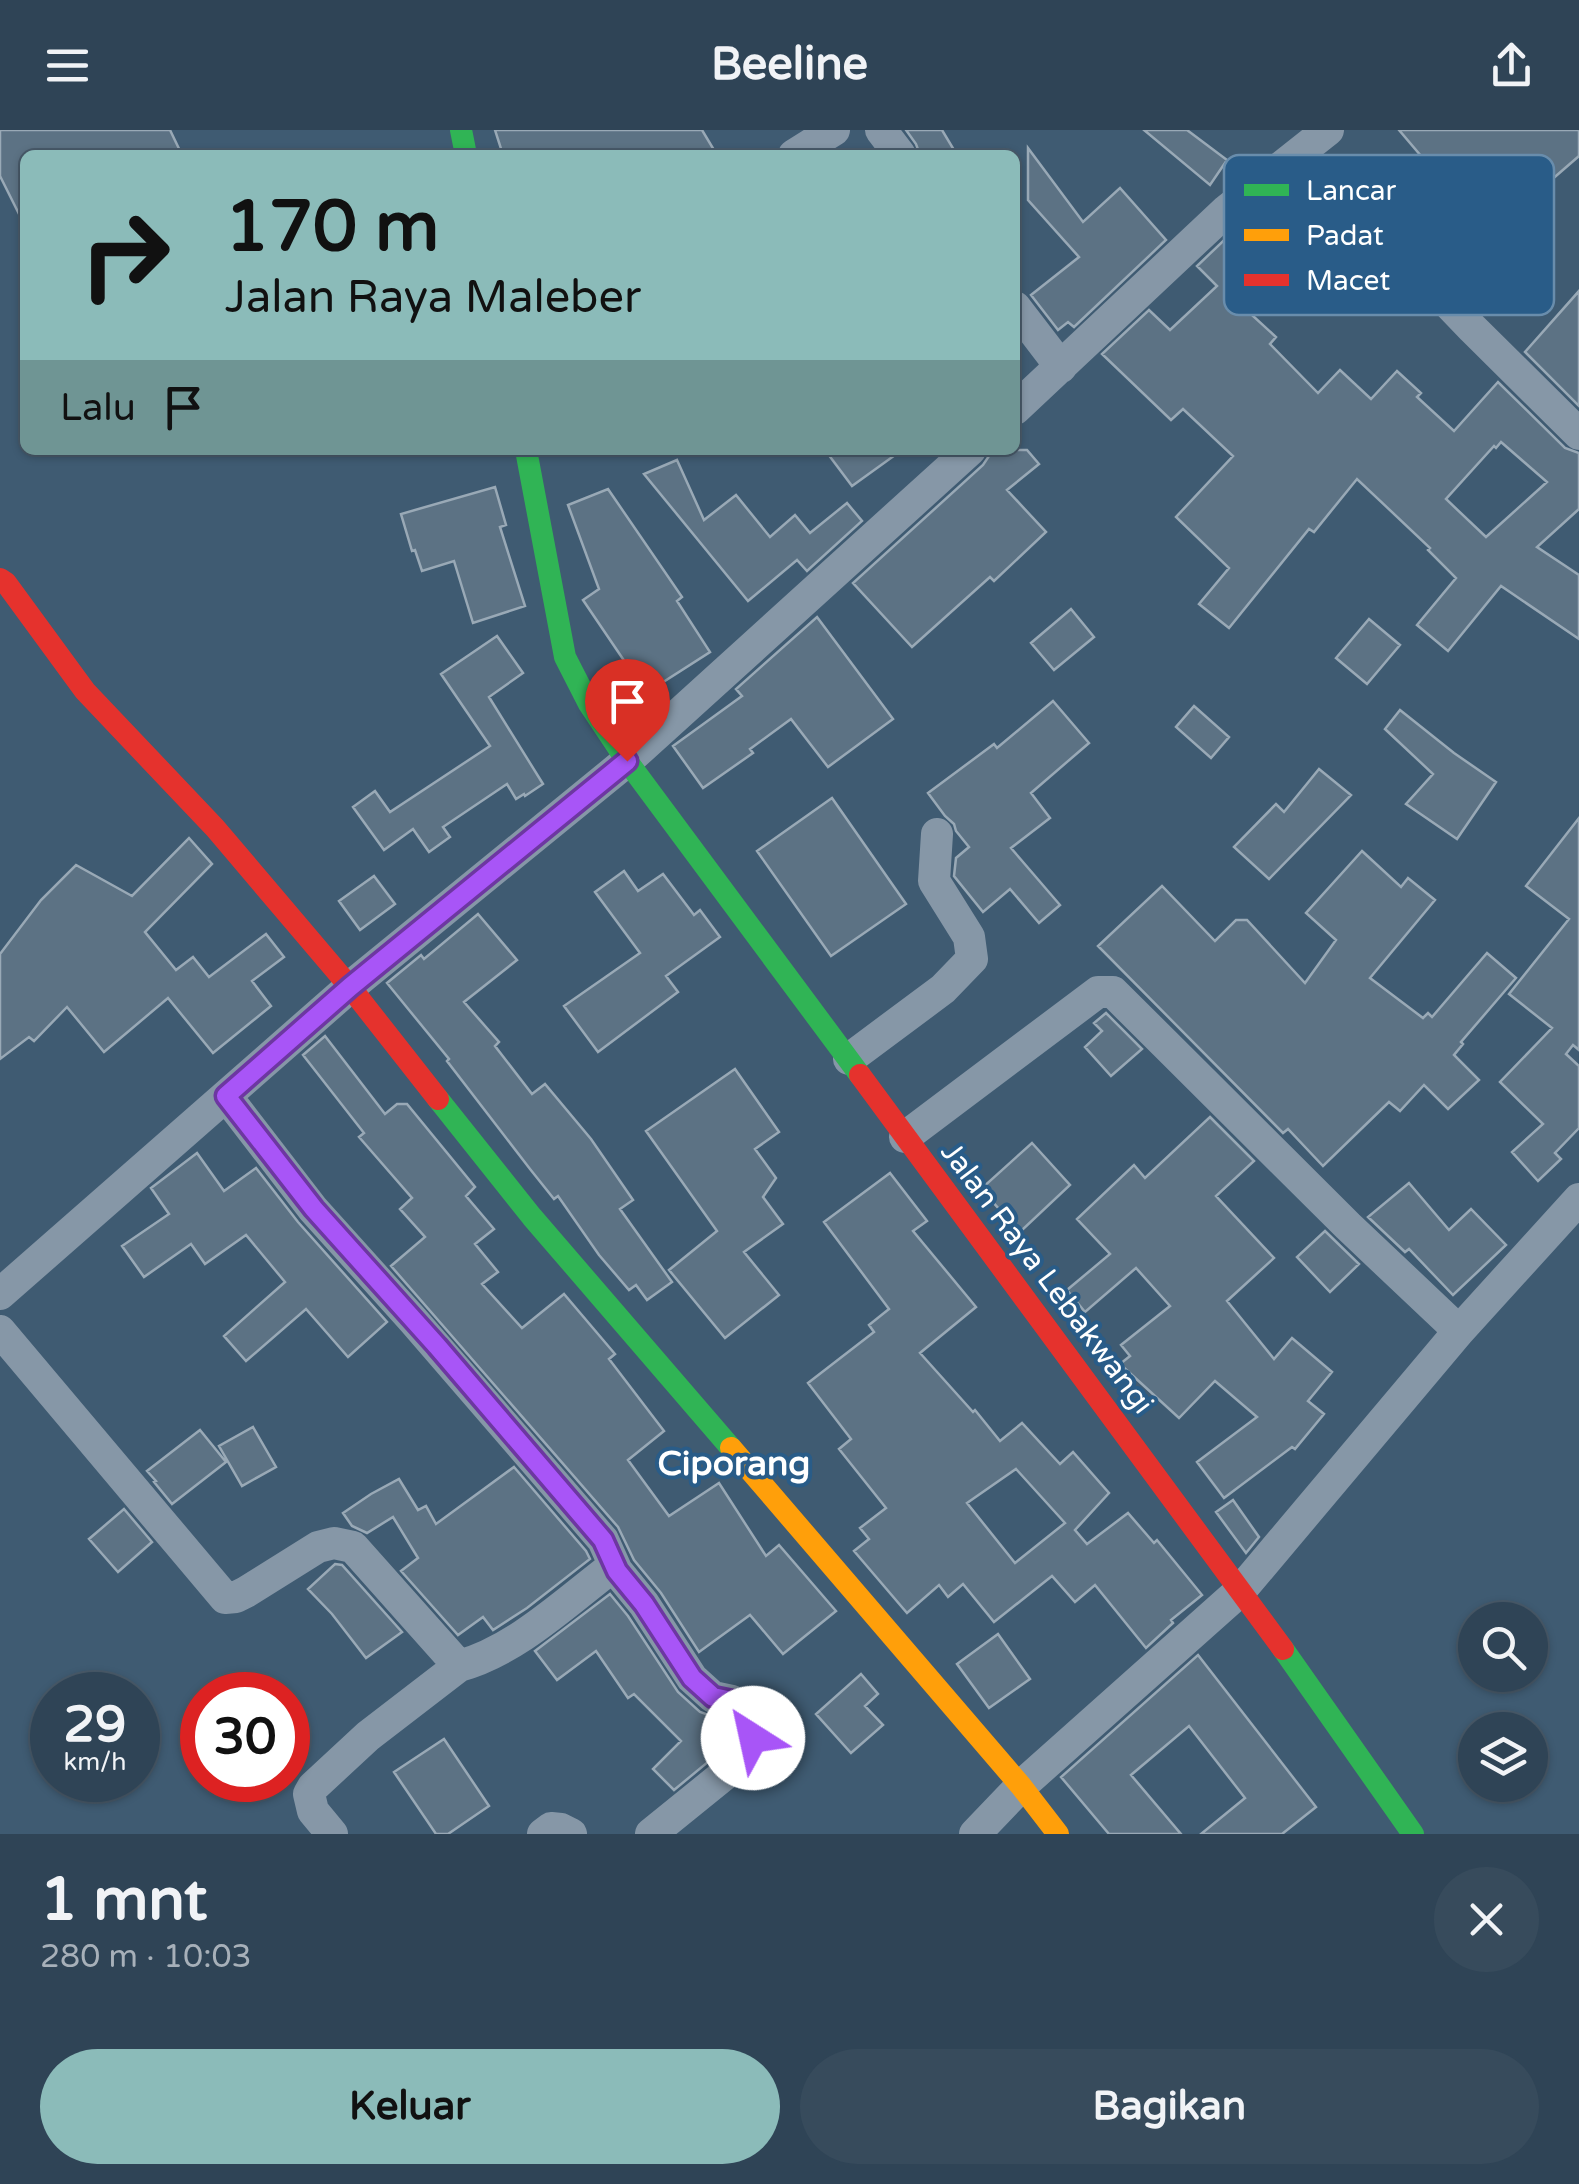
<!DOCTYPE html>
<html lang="id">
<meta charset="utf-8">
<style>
:root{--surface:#2f4456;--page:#374b5c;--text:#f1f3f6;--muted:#a7b0b9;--line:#4a5c6c;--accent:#8bbbb9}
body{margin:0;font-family:"Varela Round",sans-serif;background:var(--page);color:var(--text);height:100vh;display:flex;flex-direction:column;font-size:38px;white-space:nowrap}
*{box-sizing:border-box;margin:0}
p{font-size:32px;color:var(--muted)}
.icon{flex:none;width:55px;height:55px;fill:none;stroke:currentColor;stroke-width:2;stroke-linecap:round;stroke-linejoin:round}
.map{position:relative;height:1704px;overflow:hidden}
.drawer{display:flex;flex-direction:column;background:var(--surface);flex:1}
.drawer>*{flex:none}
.banner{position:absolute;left:20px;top:20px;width:1000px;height:305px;border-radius:15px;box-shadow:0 2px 8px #0004,0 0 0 2px var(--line);background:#8bbbb9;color:#111;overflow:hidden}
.buttons{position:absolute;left:1458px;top:1472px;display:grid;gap:20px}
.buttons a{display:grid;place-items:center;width:90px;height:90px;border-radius:50%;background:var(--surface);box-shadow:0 2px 8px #0004,0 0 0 2px var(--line);font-size:50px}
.speed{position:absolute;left:30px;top:1542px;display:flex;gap:20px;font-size:50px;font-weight:700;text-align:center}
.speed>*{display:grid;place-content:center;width:130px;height:130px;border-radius:50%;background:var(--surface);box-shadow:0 2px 8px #0004,0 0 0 2px var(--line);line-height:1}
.speed small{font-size:25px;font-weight:400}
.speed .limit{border:15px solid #d22;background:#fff;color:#111}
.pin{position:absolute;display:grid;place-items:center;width:85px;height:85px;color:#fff;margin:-102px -42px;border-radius:50% 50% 50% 0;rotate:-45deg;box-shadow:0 0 10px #0007}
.pin .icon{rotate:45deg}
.me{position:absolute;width:110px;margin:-55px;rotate:325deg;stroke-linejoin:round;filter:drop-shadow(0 0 8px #0008)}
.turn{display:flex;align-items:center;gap:35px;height:210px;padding:0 40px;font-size:45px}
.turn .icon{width:130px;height:130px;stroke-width:2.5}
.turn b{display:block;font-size:70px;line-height:85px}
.then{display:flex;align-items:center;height:95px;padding:0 40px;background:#0003;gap:20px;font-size:38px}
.round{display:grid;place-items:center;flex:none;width:105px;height:105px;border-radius:52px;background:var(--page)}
.head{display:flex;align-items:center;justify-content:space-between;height:170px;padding:0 40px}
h1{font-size:60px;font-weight:800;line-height:75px}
.button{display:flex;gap:20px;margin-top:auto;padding:20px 40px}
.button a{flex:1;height:115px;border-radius:60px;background:var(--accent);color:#111;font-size:40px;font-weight:800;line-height:115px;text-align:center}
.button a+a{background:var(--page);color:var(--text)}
header{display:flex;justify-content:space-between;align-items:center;height:130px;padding:0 40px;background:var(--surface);font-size:45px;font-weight:800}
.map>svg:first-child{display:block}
.building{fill:#5c7284;stroke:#99a9b6;stroke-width:2.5;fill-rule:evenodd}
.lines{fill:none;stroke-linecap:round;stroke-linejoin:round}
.street{stroke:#8697a7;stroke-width:32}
.fast{stroke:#30b455;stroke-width:22}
.slow{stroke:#ff9f0a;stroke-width:22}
.jam{stroke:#e5322d;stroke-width:22}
.route-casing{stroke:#6d37a1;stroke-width:25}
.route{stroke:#a855f7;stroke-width:18}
.labels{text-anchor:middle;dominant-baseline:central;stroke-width:8;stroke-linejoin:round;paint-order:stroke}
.street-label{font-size:30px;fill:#fff;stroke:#295c88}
.quarter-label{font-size:35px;font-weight:bold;fill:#fff;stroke:#295c88}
.key{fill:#295c88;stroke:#698dac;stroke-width:2.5}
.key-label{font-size:28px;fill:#fff}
</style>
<header><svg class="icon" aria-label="menu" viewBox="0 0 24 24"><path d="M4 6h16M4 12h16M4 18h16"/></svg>Beeline<svg class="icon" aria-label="share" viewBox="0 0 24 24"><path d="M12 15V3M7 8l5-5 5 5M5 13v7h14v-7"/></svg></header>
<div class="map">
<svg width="1579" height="1704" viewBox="0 0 1579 1704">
<rect width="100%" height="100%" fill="#3f5b72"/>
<path class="building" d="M0 0H170L182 25H25V96L0 46Z
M495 0H702L717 25H503Z
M906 0H942L957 25H920L916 14Z
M1144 0H1187L1227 30 1210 55Z
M1399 0H1579V26L1534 65 1507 34 1461 73Z
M1028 18 1083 92 1120 58 1166 110 1074 197 1068 192 1058 200 1031 165 1079 127 1028 70Z
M1240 95 1292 149 1253 186 1276 207 1270 214 1318 263 1340 240 1371 269 1397 241 1421 263 1417 267 1454 301 1498 252 1565 318 1579 323V379L1537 417 1579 445V509L1501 456 1448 521 1417 495 1456 448 1428 420 1430 418 1357 349 1314 402 1309 399 1229 498 1199 474 1229 438 1176 387 1233 326 1183 279 1171 290 1102 224 1149 180 1170 200 1217 156 1197 136ZM1501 312 1547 352 1486 407 1446 369 1494 316 1496 318Z
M1579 161V276L1525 222Z
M825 320H902L852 356Z
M993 320H1027L1039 334 1007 360 1046 402 994 451 990 447 912 517 853 453 983 335Z
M677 330 704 390 736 365 770 407 795 385 810 403 847 373 862 391 807 441 797 430 748 471 644 344Z
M495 357 506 395 500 397 525 476 473 493 454 431 422 441 415 420 412 421 401 384Z
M608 359 682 467 677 471 710 522 646 563 583 470 599 459 568 375Z
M1071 479 1094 507 1054 540 1031 513Z
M817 487 893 589 828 637 791 589 750 619 753 623 703 658 673 616 742 566 736 559Z
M1369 489 1400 515 1367 554 1336 528Z
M497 506 523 543 489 567 543 654 525 666 524 664 516 669 507 654 443 697 450 707 429 722 413 699 384 720 353 677 375 661 390 682 490 616 441 544Z
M1053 571 1089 613 1031 663 1050 688 1011 718 1060 775 1039 793 1010 759 983 782 954 746 956 728 969 717 956 701 954 694 945 686 928 663 994 614 997 618Z
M1194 576 1229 607 1211 628 1176 597Z
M1400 580 1454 623 1496 652 1457 709 1406 674 1433 644 1385 599Z
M1319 639 1351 665 1269 749 1234 717 1276 674 1284 682Z
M832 668 906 774 831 826 757 721Z
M1579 688V920L1573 915 1566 924 1579 936V998L1555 1023 1561 1029 1538 1051 1512 1022 1543 994 1500 952 1552 898 1509 864 1569 789 1526 756Z
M189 708 212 734 145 802 176 840 193 827 209 847 266 804 284 827 252 851 271 876 213 923 168 868 104 922 67 877 34 911 29 907 0 929V824L41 770 76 735 132 766Z
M1362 721 1401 757 1408 748 1435 770 1370 848 1423 888 1428 883 1432 887 1487 823 1516 848 1461 912 1463 914 1454 925 1479 950 1448 979 1424 955 1400 981 1389 972 1323 1036 1288 999 1283 1003 1098 816 1162 756 1215 811 1236 790H1247L1305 853 1336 810 1306 783Z
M624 741 638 761 663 744 694 785 700 780 720 807 666 846 678 862 598 922 564 876 640 823 595 762Z
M374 746 395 774 360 800 339 771Z
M478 784 517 830 464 872 499 912 495 916 532 964 545 954 591 1009 633 1070 620 1079 672 1152 647 1170 636 1155 629 1160 599 1125 558 1066 554 1069 530 1039 447 931 449 929 387 853 421 825 424 829Z
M1106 883 1142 919 1111 946 1085 917 1102 901 1094 893Z
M325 906 385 984 397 974H407L475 1057 466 1066 494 1099 475 1114 498 1142 482 1154 522 1198 564 1164 615 1224 609 1229 664 1301 628 1330 669 1386 719 1353 766 1426 779 1415 836 1481 783 1524 750 1485 699 1522 661 1463 634 1430 618 1397 391 1136 425 1107 400 1079 412 1068 359 1007 364 1003 303 925Z
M735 939 779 1002 755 1019 776 1048 763 1067 783 1094 744 1122 779 1165 725 1208 669 1140 717 1101 646 1001Z
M1210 987 1254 1031 1216 1066 1274 1128 1227 1171 1274 1229 1292 1208 1332 1242 1308 1271 1324 1284 1295 1319 1292 1317 1224 1368 1197 1332 1257 1287 1215 1251 1179 1288 1120 1234 1130 1226 1121 1215 1170 1176 1136 1138 1085 1182 1067 1160 1110 1124 1077 1089 1134 1035 1145 1048Z
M1032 1013 1070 1055 1020 1102 981 1059Z
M197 1023 224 1061 256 1038 298 1092 387 1192 348 1227 306 1179 246 1231 224 1206 285 1152 246 1105 205 1134 191 1114 144 1147 122 1116 169 1084 151 1058Z
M890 1043 927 1091 913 1101 976 1177 920 1223 973 1282 975 1280 1000 1311 1022 1293 1060 1334 1073 1322 1109 1363 1075 1400 1087 1414 1128 1383 1154 1413 1157 1410 1202 1465 1171 1490 1173 1493 1146 1518 1095 1455 1075 1472 1052 1446 994 1492 963 1454 948 1467 939 1455 907 1483 854 1421 869 1409 860 1398 886 1378 839 1319 851 1309 808 1253 874 1202 869 1195 889 1179 824 1092ZM1016 1339 1065 1393 1015 1433 967 1373Z
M1409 1053 1449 1100 1471 1079 1506 1115 1453 1165 1409 1119 1405 1122 1368 1087Z
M1325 1101 1359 1134 1330 1162 1297 1127Z
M253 1297 276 1337 242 1356 219 1316Z
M200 1300 226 1332 172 1374 154 1352 156 1351 147 1341Z
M514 1337 586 1421 590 1429 527 1478 493 1500 483 1487 458 1505 401 1441 418 1428 393 1387 367 1403 352 1396 343 1383 371 1364 399 1349 418 1380 426 1376 436 1394Z
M1233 1370 1259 1407 1246 1423 1216 1382Z
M124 1379 152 1412 118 1442 89 1409Z
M335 1434 342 1435 402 1502 366 1528 332 1484 308 1459Z
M610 1464 628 1486 678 1562 700 1582 723 1590 732 1598 731 1613 674 1660 653 1639 681 1611 634 1564 628 1568 596 1521 557 1550 535 1521Z
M998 1504 1030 1549 989 1578 957 1534Z
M1198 1525 1316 1677 1282 1704H1201L1245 1668 1189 1596 1131 1645 1181 1704H1109L1061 1647Z
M861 1544 878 1564 865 1576 883 1595 851 1623 816 1584Z
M444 1609 489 1676 448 1704H436L394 1642Z"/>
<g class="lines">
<path class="street" d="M881 0 900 25
M794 25 834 0
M1280 40 1289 33 1335 55 1472 198 1579 304
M1015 177 1061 237
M1015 279 1227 80 1328 0
M849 929 943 859 972 829 969 807 934 751 937 704
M226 966 313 1079 413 1190 603 1410 617 1441
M905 1007 1098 862H1113L1348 1096 1459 1201
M0 1164 350 857 627 631 970 320
M0 1201 225 1468 236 1467 246 1462 318 1417 334 1413 353 1417 459 1536C515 1521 565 1473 611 1438L617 1441 644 1474 692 1548 713 1567 732 1571 747 1583 752 1594 751 1623 651 1704
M332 1704 313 1681 309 1664 313 1657 368 1606 459 1536
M543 1704 551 1698 561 1699 571 1704
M975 1704 1021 1656 1241 1460 1459 1201 1579 1069"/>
<path class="fast" d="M461 0 466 25
M526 320 565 527 589 574 627 631 860 945
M438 969 532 1087 731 1318
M1283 1519 1413 1704"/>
<path class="slow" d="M731 1318 1021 1656 1058 1704"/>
<path class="jam" d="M0 449 6 453 85 561 215 698 350 857 438 969
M860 945 1283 1519"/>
</g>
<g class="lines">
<g class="route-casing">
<path id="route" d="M627 631 350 857 226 966 314 1079 437 1216 603 1410 617 1441 644 1474 692 1548 713 1567 732 1571 746 1583 752 1594 753 1608"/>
</g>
<use href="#route" class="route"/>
</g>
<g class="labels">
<g class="street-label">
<text transform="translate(1047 1148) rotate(53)">Jalan Raya Lebakwangi</text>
</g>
<g class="quarter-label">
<text x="734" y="1334">Ciporang</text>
</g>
</g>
<rect x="1224" y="25" width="330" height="160" rx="15" class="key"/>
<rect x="1244" y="54" width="45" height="12" fill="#30b455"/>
<rect x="1244" y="99" width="45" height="12" fill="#ff9f0a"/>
<rect x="1244" y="144" width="45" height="12" fill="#e5322d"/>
<g class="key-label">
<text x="1306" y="70">Lancar</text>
<text x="1306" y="115">Padat</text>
<text x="1306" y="160">Macet</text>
</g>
</svg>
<div class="buttons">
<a><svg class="icon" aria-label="search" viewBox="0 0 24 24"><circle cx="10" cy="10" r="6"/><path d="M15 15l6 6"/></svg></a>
<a><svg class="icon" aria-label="layers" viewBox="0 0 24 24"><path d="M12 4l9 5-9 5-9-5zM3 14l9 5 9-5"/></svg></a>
</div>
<div class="speed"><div>29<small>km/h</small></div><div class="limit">30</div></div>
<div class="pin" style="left:627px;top:631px;background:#d93025"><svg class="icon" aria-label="arrive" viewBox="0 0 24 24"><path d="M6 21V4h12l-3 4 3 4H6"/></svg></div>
<svg class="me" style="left:753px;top:1608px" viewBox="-20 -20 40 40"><circle r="19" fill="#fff"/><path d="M0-13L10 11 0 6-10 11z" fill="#a855f7"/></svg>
<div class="banner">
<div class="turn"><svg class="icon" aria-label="right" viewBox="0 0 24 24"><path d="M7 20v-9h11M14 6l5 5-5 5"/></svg><div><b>170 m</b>Jalan Raya Maleber</div></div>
<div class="then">Lalu<svg class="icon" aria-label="arrive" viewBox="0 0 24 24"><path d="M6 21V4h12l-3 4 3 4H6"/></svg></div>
</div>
</div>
<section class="drawer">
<div class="head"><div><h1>1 mnt</h1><p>280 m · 10:03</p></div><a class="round"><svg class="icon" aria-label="close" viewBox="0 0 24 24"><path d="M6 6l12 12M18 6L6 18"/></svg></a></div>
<div class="button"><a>Keluar</a><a>Bagikan</a></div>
</section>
